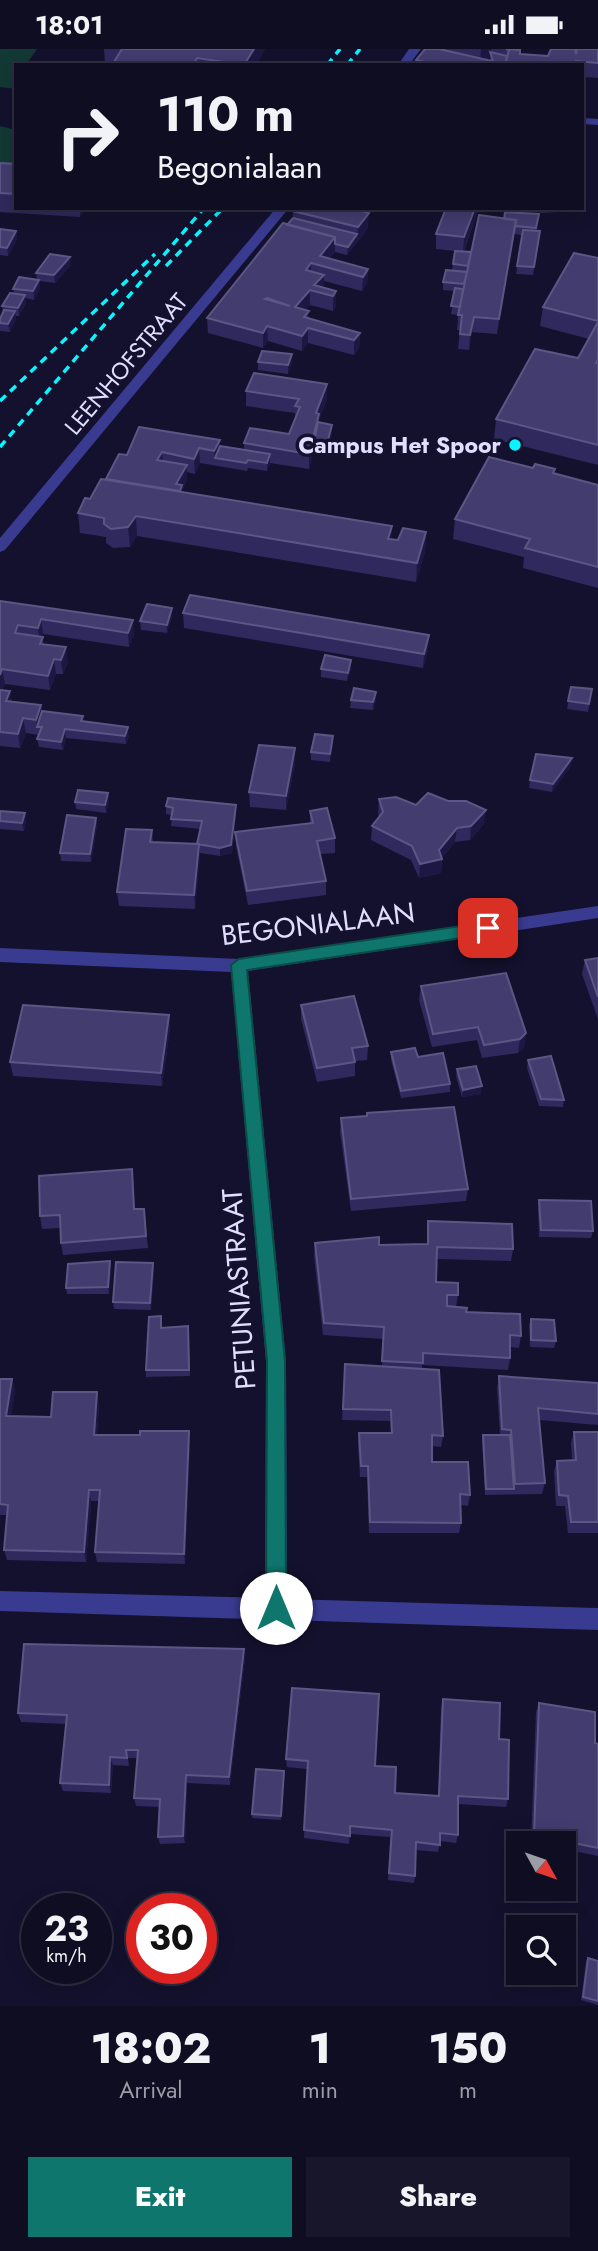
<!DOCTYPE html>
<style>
:root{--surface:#0f0d22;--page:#18162a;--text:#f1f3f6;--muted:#9b9ca5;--line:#2f2d40;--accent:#0f766e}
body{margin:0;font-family:Jost,sans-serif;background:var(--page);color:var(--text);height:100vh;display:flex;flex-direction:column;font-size:26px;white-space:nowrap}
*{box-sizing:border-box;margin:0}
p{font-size:23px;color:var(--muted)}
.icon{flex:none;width:38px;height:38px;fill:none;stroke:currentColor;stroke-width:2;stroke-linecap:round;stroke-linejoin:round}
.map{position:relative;height:1957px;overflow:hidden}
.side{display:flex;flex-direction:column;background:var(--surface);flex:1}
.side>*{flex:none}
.hud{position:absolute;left:14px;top:14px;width:570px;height:147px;border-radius:0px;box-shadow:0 4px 18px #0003,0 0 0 2px var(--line);background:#0f0d22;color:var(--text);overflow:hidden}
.needle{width:46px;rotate:130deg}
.controls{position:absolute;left:506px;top:1782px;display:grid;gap:14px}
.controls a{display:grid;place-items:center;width:70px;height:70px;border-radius:0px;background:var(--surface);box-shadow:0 4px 18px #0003,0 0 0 2px var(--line);font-size:35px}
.speed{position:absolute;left:21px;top:1844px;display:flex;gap:14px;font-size:35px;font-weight:700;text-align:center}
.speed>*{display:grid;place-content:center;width:91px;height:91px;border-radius:50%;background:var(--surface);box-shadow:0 4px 18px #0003,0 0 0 2px var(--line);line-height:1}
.speed small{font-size:18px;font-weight:400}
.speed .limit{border:10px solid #d22;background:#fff;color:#111}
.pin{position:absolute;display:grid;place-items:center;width:60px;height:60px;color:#fff;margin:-30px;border-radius:14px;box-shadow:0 4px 10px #0006}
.me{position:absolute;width:77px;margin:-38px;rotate:0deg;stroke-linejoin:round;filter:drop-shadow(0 0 5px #0008)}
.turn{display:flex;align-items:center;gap:24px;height:147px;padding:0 28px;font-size:32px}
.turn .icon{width:91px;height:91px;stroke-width:2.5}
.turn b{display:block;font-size:49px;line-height:60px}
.eta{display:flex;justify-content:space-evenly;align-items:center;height:119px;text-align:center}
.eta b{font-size:42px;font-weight:800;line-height:49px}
.button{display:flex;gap:14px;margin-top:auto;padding:14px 28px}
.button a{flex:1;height:80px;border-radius:0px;background:var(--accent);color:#fff;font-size:28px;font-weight:800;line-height:80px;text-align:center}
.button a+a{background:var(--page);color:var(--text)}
.status{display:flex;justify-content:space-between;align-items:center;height:49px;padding:0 35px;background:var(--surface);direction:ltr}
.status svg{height:19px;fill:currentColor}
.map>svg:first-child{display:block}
.green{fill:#133935}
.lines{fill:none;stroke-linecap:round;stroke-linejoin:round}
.street{fill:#393b90;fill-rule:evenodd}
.rail{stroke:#0af4ff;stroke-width:3.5;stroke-dasharray:8 6;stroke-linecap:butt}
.wall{fill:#30295d}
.shaded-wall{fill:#1d1743}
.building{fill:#433c6f;stroke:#5c5685;stroke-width:2;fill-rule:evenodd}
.route{fill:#0f766e;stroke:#0a4d48;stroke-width:2}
.poi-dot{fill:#0af4ff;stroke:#14112e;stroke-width:2.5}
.labels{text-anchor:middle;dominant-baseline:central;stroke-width:7;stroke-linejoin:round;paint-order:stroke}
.far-street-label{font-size:23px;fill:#e0deff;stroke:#14112e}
.far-poi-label{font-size:23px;font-weight:bold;fill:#e0deff;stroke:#14112e;text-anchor:end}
.street-label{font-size:28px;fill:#e0deff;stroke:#14112e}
</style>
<div class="status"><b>18:01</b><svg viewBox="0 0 49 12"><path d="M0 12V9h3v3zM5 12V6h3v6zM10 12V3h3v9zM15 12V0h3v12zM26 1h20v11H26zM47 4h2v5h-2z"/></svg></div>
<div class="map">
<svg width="598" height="1957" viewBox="0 0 598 1957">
<rect width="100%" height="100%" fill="#14112e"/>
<path class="green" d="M0 0H37L26 16H16V29L12 34 16 35V40L0 38Z
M0 77 16 81V121L0 120Z"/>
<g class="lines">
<path class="street" d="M409 0H421L409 16H398Z
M583 69 598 70V76L583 75Z
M276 159H289L5 501 0 503V489Z
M598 857V869L248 922 286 1312 287 1550 598 1559V1581L0 1562V1542L265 1549 266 1312 231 923 0 913V899L239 910Z"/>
<path class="rail" d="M327 16 340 0
M347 16 360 0
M166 217 223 159
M0 352 155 205
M0 398 204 159"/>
</g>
<path class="wall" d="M104 0H265L256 16H112L113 15 105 14Z
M425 0H514L520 5 548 7 576 5 598 0V29L583 28V16H416V11Z
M0 114 16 115V159H86L80 168 0 163Z
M446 159H479L464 202 471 203 504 170 539 165 536 182H540L533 226 516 225 522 186 514 185 497 285 472 283 469 301 458 300 460 281H457L458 266 451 265 455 242 443 241V233L452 221 455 202 436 200V185Z
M540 159H559L558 163 540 164Z
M293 162 368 179 347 206 335 203 329 209 368 220 367 235 362 242 324 232V239L336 242V257L333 262 310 256 305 261 309 269 360 284 359 299 354 306 308 294 302 302 268 292 263 299 208 284 207 269 293 169Z
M0 180 16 182 17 190 8 207 0 206Z
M598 209V416L494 390 496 370 578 309 589 290 540 277 543 258Z
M71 216 55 234 39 232 40 239 34 251 25 249 26 254 19 267H15L16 270 10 283 0 282V270L3 264 2 257 14 244 13 240 37 231 36 224Z
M292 305V313L288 325 258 321V313Z
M246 342 327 350 319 371V374L332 384 326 407 313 405V404L309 420 270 414 267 422 248 419 247 422 200 414 195 425 187 423V431L183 440V443L398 491 426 483 425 503 416 533 137 487 130 498 113 499 106 494V488L80 484 78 464 127 406 220 397 244 401V394L289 385 295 369V364L246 357Z
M555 425 598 436V539L523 519 524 508 453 490 455 470Z
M0 552 134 585 129 598 43 585 42 588 44 595 68 613 63 625H56L50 641 5 635 2 641 12 653 41 656 42 662 83 672 129 686 126 695 66 689 63 701 39 698 37 690 39 686 26 684 20 699 0 697Z
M183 564 428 601 423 619 184 579Z
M172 567 167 584 141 581 140 572Z
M351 611V619L347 632 321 628V620Z
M571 638 592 640 588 663 567 660Z
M376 643V651L373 661 350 659 351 651Z
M333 695 330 713 311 711V703Z
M295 714 286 761 250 758 249 743Z
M571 717 552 743 529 739 530 731Z
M108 744 109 752 106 764 76 760 75 753Z
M379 750 416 756 484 775 470 791 455 793 442 809 441 824 419 829 411 811 371 791 372 777 379 768 378 765Z
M166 757 236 764 232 804 220 807 200 804 195 860 119 857 117 843 152 781 153 794 197 795 200 780 171 777 172 766 166 765Z
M0 762 26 772 24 782 0 780Z
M310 762 335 789V804L320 805 326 832V846L248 856 236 797 235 783 310 774Z
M96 769 97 777 91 813 61 812 60 804Z
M598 909V970L582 925 585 911Z
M421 937 526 984 524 998 518 1004 482 1009 477 991 432 998 419 951Z
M301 956 368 997 367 1011 355 1012V1027L317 1033 301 970Z
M169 966 170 979 162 1037 13 1027 10 1013Z
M391 1003 418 1008 450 1035V1043L401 1049 391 1011Z
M528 1011 564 1051 563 1058 539 1057 527 1019Z
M457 1020 481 1045 462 1048 456 1027Z
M367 1064 468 1140 466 1152 351 1162 340 1083 341 1069 367 1067Z
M132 1120 135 1160H144L148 1199 63 1206 61 1194 60 1179 42 1180 40 1167Z
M539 1151 593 1182 591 1189 539 1188 538 1158Z
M428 1172 513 1200 511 1212 437 1210 436 1233 458 1246 456 1258 521 1287 519 1299 510 1298V1309L508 1321 422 1316V1320L443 1387 441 1398 432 1397V1413L470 1446 468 1457 460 1456 461 1474 459 1484H369L367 1428H360L358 1395 359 1384H391L390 1372 342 1371 345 1315 382 1318 383 1290 323 1286 314 1207 315 1194 379 1196 427 1195Z
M110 1212 111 1219 109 1245H67L66 1239Z
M154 1220 151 1261 114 1260 113 1253Z
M531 1270 556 1292 554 1299 530 1298 529 1276Z
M162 1279 189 1284 190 1327 146 1328V1321Z
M499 1327 598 1334V1376L539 1371 545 1434 542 1445 485 1446 482 1392 483 1386H500L497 1339Z
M0 1330H12L15 1341 11 1367 51 1368 99 1355 97 1386 190 1393 185 1515 97 1513 95 1503 99 1452H91L86 1513 7 1511 4 1501 7 1466H0Z
M574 1383H598V1484H568L565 1457H556L554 1422 557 1412 572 1411 571 1394Z
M245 1609 230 1736 187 1734 185 1794 160 1795 158 1788 160 1758 136 1757 134 1749 137 1709H128L129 1717 113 1716 111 1744 63 1742 60 1734 66 1675 21 1673 18 1664Z
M443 1650 499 1690 508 1750 506 1758 458 1755V1786L456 1794 440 1792 438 1803 416 1801 415 1827 414 1834 388 1831 390 1788 350 1785 349 1795 304 1789 307 1720 287 1718 286 1710 375 1717 395 1744 438 1747 441 1659Z
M539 1654 595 1694 598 1695V1807L564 1800V1794L531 1793 536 1663Z
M284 1727 281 1771 252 1769V1765Z
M530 1839H563V1848L561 1852 530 1847Z
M588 1909 598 1912V1956L581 1951 586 1913Z"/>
<path class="shaded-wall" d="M254 0H265L256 16H244Z
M481 0H491L490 11 486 16H480Z
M80 159H86L80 168Z
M475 159H479L463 203 464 188Z
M369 164 368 179 357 193 358 178Z
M516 171 514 186 497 285 499 270Z
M16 182 17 190 8 207 7 199Z
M357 185V193L347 206 348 198Z
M335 188V203L323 217 320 207Z
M70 208 71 216 55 234 54 226Z
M311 214V229L306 221Z
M368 220 367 235 362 242 363 228Z
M324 226V241L314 236Z
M39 231 40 239 34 251 33 242Z
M310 241V256L295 273V258Z
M336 242V257L333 262V247Z
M25 246 26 254 19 267 18 259Z
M15 262 16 270 10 283 8 275Z
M474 268 472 283 469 301 470 286Z
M267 277 268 292 263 299V284Z
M308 279V294L302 302V287Z
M360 284 359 299 354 306V291Z
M292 305V313L288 325V316Z
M327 335V350L319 371V380L313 397V404L309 420V405L316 364Z
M332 376V384L326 407V398Z
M220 391V406L215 409 214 402Z
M199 399 200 414 195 425 194 410Z
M162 403 163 418 157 411Z
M270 405V414L267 422V414Z
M187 416V431L183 440V451L176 435Z
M136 467 137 487 130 498 128 478Z
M392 477 391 497 388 490Z
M426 483 425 503 416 533 417 514Z
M172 559V567L167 584V576Z
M41 570 43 585 40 594 38 579Z
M133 571 134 585 129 598 128 584Z
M429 586 428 601 423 619 424 605Z
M66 598 68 613 63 625 61 611Z
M54 610 56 625 50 641 48 627Z
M351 611V619L347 632 348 624Z
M2 620 5 635 0 647V626Z
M10 642 12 656 6 652Z
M376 643V651L373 661V653Z
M41 656 43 670 37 678 36 671Z
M23 669 26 684 20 699 18 685Z
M128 678 129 686 126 695 125 687Z
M65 680 66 689 63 701 61 693Z
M333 687V695L330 713V705Z
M295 699V714L286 761V747Z
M572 709 571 717 552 743 553 735Z
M108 744 109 752 106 764 105 756Z
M236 756V764L232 804 220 807V799Z
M486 761 484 775 470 791 471 777Z
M25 764 26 772 24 782 22 774Z
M96 769 97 777 91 813 90 805Z
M457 779 455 793 441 810V824L419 829 420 815 439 801Z
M199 795 200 810 195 860 194 846Z
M169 966 170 979 162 1037 161 1024Z
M526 984 524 998 518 1004 520 990Z
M482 1037 481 1045 462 1048 463 1041Z
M132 1120 134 1133 135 1173 134 1160Z
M110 1212 111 1219 109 1245 108 1238Z
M153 1214 154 1220 151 1261 150 1254Z
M12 1330 15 1341 10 1378 6 1367Z
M97 1343 99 1355 96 1397 94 1386Z
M189 1382 190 1393 185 1515 184 1505Z
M89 1441 91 1452 86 1513 84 1503Z
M244 1600 245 1609 230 1736 229 1728Z
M110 1708 113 1716 111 1744 109 1736Z
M186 1726 187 1734 185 1794 183 1787Z"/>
<path class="building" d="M122 0H254L244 16 197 9 193 16H112Z
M425 0H439L492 12 491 16H436L416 11Z
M506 0 520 1V5L548 7 551 0H575L576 5 577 0H598V14L576 12 575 16H505L509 1Z
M490 3 507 7 505 16H492V12H493Z
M0 114 16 115V145L0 144Z
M295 159H350L369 164 358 178 293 162Z
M446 159H475L464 188 436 185Z
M505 163 539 165 536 179 515 177 516 171 504 170Z
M479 166 516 171 499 270 474 268 470 286 460 285 462 266H458Z
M293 169 357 185 348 198 335 195V188L287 176Z
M283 174 335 188 320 207 368 220 363 228 311 214 306 221 324 226 314 236 336 242 333 247 310 241 295 258 309 262 304 268 360 284 354 291 308 279 302 287 267 277 263 284 207 269ZM267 249 290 257 265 250Z
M0 180 16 182 7 199 0 198Z
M523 181 540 182 534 218 517 217Z
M455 202 471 203 468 217 453 215Z
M574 204 598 209V272L543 258Z
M50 205 70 208 54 226 36 224Z
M446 221 467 223 464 235 443 233Z
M19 228 39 231 33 242 13 240Z
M455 239 463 240 460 258 451 257Z
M10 244 25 246 18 259 2 257Z
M4 261 15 262 8 275 0 274V270Z
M598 273V310L596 314H598V396L496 370 535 300 578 309Z
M262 302 292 305 288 316 258 313Z
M254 324 327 335 316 364 319 365 309 405 244 394 250 379 289 385 300 358 295 357 299 350 246 342Z
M318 373 332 376 326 398 313 397Z
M139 378 220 391 214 402 199 399 194 410 162 403 157 411 187 416 176 435 182 436 180 442 106 430 119 405 127 406Z
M220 397 270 405 267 414 248 411 246 414 215 409Z
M489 408 533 419 535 415 555 420 553 424 598 436V518L525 499 530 490 455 470Z
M101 430 392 477 388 490 398 491 403 479 426 483 417 514 136 467 128 478 111 480 104 475V469L78 464 85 449 90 450Z
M190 546 429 586 424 605 183 564Z
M0 552 133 571 128 584 41 570 38 579 18 576 15 584 43 588 40 595 66 598 61 611 54 610 48 627 2 620 0 626Z
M147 555 172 559 167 576 140 572Z
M325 606 351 611 348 624 321 620Z
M571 638 592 640 589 655 568 652Z
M354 639 376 643 373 653 351 651Z
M0 641 10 642 6 652 41 656 36 671 23 669 18 685 0 683Z
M42 662 83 667 81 672 128 678 125 687 65 680 61 693 37 690 42 678H37Z
M315 685 333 687 330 705 311 703Z
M259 696 295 699 286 747 249 743Z
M536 705 572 709 553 735 530 731Z
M78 741 108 744 105 756 75 753Z
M428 744 448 752H466L486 761 471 777 457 779 439 801 442 810 420 815 412 797 372 777 383 763 379 750 396 748 416 756Z
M168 749 236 756 231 796 220 799 197 795 202 772 171 770 173 759 166 757Z
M327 759 335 789 317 792 326 832 247 842 235 783 313 774 310 762Z
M0 762 25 764 22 774 0 772Z
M67 766 96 769 90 805 60 804Z
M126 780 152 781 150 793 199 795 194 846 117 843Z
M598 909V948L585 911Z
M506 924 526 984 520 990 484 996 478 978 433 985 421 937Z
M354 947 368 997 352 999 355 1013 317 1019 301 956Z
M23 956 169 966 161 1024 10 1013Z
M415 999 418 1008 443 1004 450 1035 401 1042 391 1003Z
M551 1007 564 1051 541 1050 528 1011Z
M476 1017 482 1037 463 1041 457 1020Z
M454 1058 468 1140 351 1150 341 1069 367 1067V1064Z
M132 1120 134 1160H144L146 1187 61 1194 60 1166 40 1167 39 1127Z
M539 1151 591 1152 593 1182 541 1181Z
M428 1172 512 1175 513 1200 437 1198 436 1233 458 1234V1246H447V1257L467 1259 466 1263 520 1265 521 1287 510 1286V1309L423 1304V1314L382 1312 384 1278 324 1274 315 1194 379 1188V1196L428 1195Z
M110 1212 108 1238 66 1239 68 1215Z
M116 1213 153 1214 150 1254 113 1253Z
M161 1267V1279L188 1277 189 1321H146L149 1268Z
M531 1270 554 1271 556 1292 531 1291Z
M345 1315 439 1321 443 1387 432 1386V1413H468L470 1446 460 1445 461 1474 370 1473 368 1417H361L359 1384H392L391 1361 343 1360Z
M499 1327 598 1334V1365L538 1359 545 1434 515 1435 511 1381 502 1380Z
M0 1330H12L6 1367 51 1368 53 1343H97L94 1386H140V1382H189L184 1505 95 1503 100 1441H89L84 1503 4 1501 8 1456 0 1455Z
M574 1383H598V1473H571L568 1447 559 1446 557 1412 576 1411Z
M483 1386H510L514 1440H486Z
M24 1595 244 1600 229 1728 186 1726 183 1787 158 1788 160 1750 134 1749 138 1701H126L127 1709 110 1708 109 1736 60 1734 67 1666 18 1664Z
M292 1639 379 1645 375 1717 396 1718 395 1744 439 1747 443 1650 500 1654 499 1690 509 1691 508 1750 458 1747V1786L440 1784V1796L416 1793 415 1827 389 1824 392 1781 350 1777V1787L304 1781 308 1712 286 1710Z
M539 1654 595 1663V1694L598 1695V1799L534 1786Z
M256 1720 284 1722 281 1767 252 1765Z
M532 1839H563V1848L531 1843Z
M588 1909 598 1912V1952L583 1948Z"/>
<path class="route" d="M488 873 495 879 488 885 247 921 285 1312 286 1559 283 1566 276 1569 269 1566 266 1559 267 1312 231 916 239 910Z"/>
<circle class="poi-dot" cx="515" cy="396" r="7"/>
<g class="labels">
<g class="far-street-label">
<text transform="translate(126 315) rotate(-50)">LEENHOFSTRAAT</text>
</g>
<g class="far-poi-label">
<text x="501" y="396">Campus Het Spoor</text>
</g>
<g class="street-label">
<text transform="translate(318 875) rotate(-7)">BEGONIALAAN</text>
<text transform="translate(239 1240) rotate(-94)">PETUNIASTRAAT</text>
</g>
</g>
</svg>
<div class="controls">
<a><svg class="needle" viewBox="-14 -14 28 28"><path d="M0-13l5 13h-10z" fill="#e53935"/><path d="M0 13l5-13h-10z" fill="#9b9ca5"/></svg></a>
<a><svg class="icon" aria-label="search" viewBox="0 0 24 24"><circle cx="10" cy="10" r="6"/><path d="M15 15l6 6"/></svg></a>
</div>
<div class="speed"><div>23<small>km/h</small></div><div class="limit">30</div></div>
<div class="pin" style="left:488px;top:879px;background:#d93025"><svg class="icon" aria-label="arrive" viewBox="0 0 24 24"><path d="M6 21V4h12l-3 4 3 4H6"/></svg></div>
<svg class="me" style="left:276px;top:1559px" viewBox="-20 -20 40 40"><circle r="19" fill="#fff"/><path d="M0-13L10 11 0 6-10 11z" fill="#0f766e"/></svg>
<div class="hud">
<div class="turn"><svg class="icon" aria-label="right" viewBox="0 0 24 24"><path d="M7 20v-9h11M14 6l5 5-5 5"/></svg><div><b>110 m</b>Begonialaan</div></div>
</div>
</div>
<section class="side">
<div class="eta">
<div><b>18:02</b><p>Arrival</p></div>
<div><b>1</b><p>min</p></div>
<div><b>150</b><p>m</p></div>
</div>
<div class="button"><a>Exit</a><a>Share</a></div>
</section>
